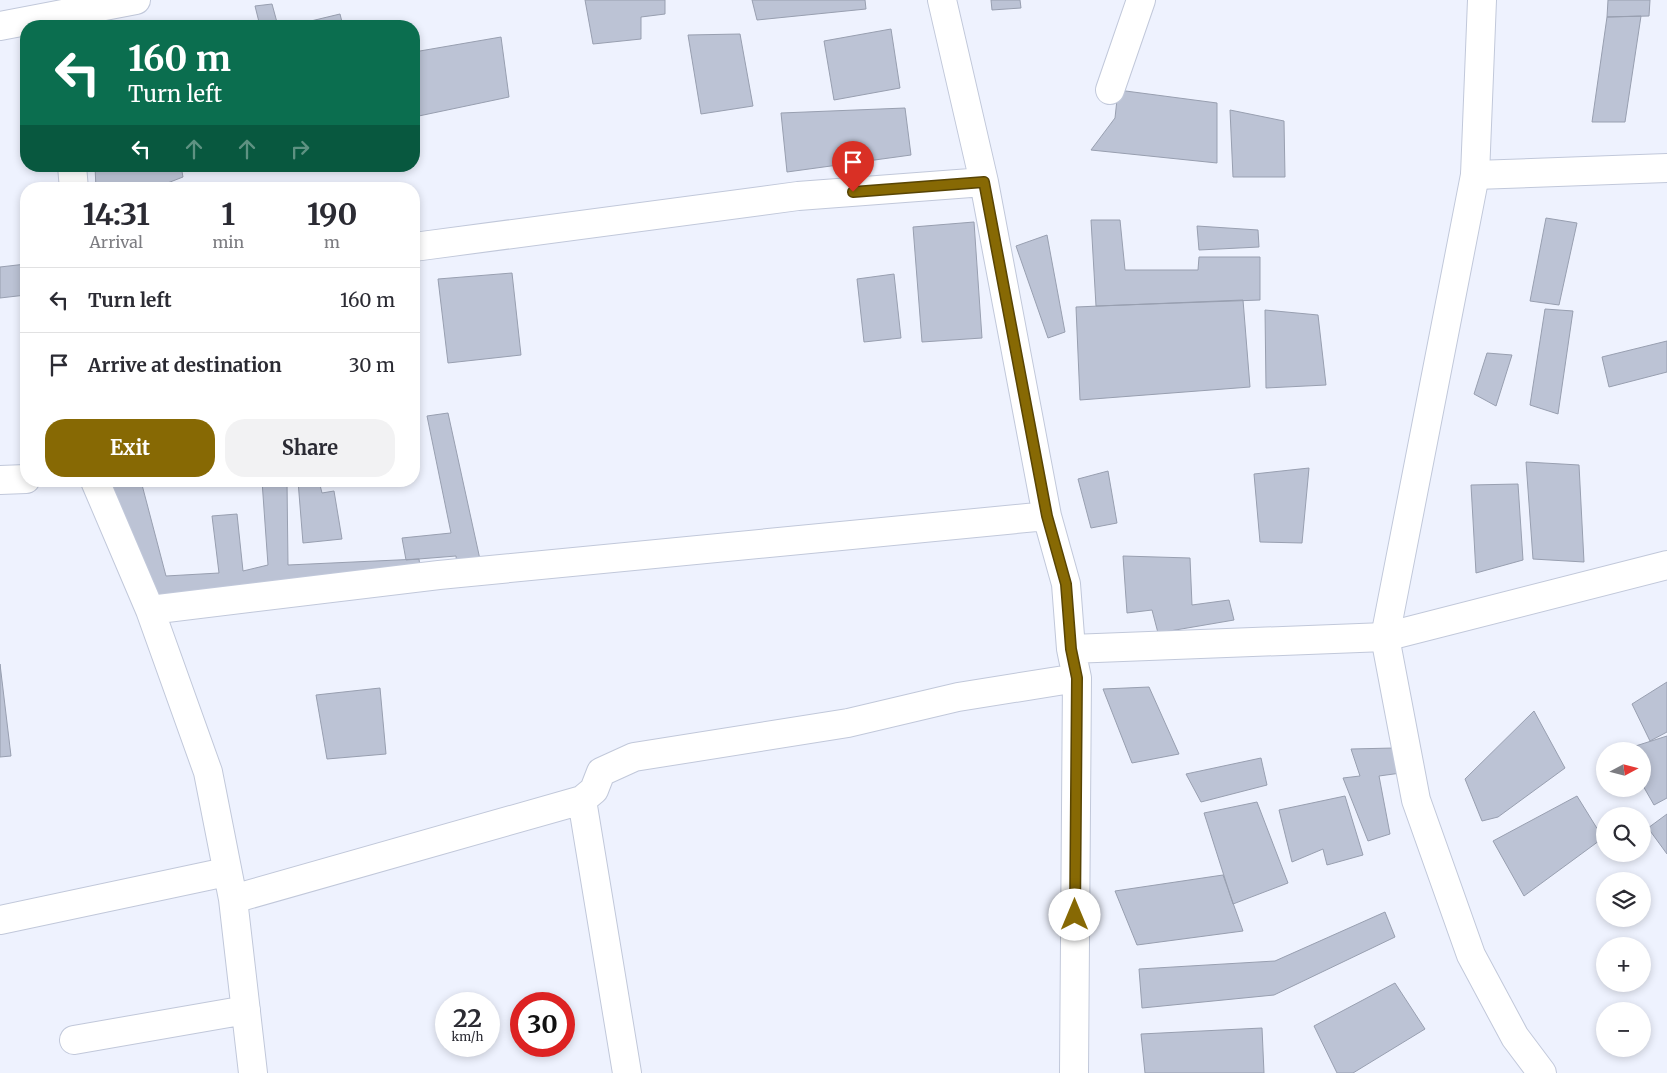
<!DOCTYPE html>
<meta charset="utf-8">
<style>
:root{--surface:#fff;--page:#f2f2f3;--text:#2b2b33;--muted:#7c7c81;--line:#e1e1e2;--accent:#876904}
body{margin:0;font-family:Merriweather,serif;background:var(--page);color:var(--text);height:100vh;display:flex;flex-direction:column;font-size:19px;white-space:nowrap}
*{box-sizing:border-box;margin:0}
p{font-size:16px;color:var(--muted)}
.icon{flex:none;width:28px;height:28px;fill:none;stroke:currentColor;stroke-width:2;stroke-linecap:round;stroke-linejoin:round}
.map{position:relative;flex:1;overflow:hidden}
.details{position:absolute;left:20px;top:182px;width:400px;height:305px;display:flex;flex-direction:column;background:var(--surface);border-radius:20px;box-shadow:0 2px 8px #0003}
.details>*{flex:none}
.top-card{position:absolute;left:20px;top:20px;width:400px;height:152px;border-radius:20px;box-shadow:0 2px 8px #0003;background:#0b6e4f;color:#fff;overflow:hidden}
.needle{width:32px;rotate:83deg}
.controls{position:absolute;left:1596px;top:742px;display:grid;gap:10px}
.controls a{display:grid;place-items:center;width:55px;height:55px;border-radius:50%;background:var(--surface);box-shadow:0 2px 8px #0003;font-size:25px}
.speed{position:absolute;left:435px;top:992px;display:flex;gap:10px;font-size:25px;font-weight:700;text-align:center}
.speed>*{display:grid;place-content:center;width:65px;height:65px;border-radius:50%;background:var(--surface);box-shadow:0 2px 8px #0003;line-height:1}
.speed small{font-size:12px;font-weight:400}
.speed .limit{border:8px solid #d22;background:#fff;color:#111}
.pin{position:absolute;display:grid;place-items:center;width:42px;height:42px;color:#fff;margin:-51px -21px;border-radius:50% 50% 50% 0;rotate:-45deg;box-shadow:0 0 5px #0007}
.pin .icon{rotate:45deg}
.me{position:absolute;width:55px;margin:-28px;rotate:0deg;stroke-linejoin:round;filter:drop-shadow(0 0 4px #0008)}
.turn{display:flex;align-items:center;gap:18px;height:105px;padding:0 25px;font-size:22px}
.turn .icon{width:65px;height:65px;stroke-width:2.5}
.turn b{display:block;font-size:35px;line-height:42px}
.lanes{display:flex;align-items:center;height:48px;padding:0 25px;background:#0003;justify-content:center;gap:25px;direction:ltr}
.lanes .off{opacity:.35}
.eta{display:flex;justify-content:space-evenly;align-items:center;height:85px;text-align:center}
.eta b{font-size:30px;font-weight:700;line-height:35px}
.cta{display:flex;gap:10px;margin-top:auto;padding:10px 25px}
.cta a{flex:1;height:58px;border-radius:20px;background:var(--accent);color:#fff;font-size:20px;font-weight:700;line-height:58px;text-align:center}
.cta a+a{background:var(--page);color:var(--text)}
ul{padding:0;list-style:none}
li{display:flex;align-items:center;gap:15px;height:65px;padding:0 25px;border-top:1px solid var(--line)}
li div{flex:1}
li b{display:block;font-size:19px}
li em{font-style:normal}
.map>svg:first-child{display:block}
.building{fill:#bcc3d5;stroke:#989fb0}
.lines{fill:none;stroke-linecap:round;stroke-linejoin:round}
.minor-casing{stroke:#c1c8da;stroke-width:30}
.tertiary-casing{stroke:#c1c8da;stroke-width:30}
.minor{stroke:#fff;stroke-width:28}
.tertiary{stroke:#fff;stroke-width:28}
.route-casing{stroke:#584403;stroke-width:12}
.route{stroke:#876904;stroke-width:9}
</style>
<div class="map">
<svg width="1667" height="1073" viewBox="0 0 1667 1073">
<rect width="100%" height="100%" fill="#eef2fe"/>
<path class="building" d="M585 0H665V14L641 17V39L593 44Z
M752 0H865L866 9 757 20Z
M991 0H1020L1021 8 992 10Z
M1608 0H1650L1649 16 1607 17Z
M272 4 278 26H260L255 6Z
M340 14 343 26H290Z
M1641 16 1625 122H1592L1607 17Z
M891 29 900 88 834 100 824 41Z
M740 34 753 106 701 114 688 35Z
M501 37 509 97 414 117V52Z
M1118 90 1217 103V163L1091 150 1115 118Z
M905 108 911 155 787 172 781 113Z
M1230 110 1284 121 1285 177H1233Z
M95 166H181L183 177 152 189H96Z
M1546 218 1577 223 1559 305 1530 301Z
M1091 220H1120L1125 270H1198L1199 257H1260V300L1096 306Z
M974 222 982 338 922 342 913 227Z
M1197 226 1258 230 1259 247 1199 250Z
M1047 235 1065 332 1048 338 1016 246Z
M26 264V295L0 298V267Z
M512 273 521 355 448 363 438 279Z
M894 274 901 338 864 342 857 279Z
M1243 300 1250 387 1080 400 1076 307Z
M1545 309 1573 311 1558 414 1530 405Z
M1265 310 1318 315 1326 385 1266 388Z
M1667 341V372L1609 387 1602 357Z
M1487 353 1512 355 1496 406 1474 394Z
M448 413 481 564 457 566 456 556 406 560 402 538 451 533 427 416Z
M1526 462 1579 465 1584 562 1533 559Z
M1309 468 1302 543 1260 542 1254 474Z
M1108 471 1117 523 1091 528 1078 479Z
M100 481H141L166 576 219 573 212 516 237 514 243 571 268 565 262 481H287L288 565 419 559 421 575 149 601Z
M298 481H319L322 493 334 491 342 539 303 543Z
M1518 484 1523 560 1476 573 1471 485Z
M1123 556 1190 558 1192 605 1229 600 1234 620 1158 633 1152 610 1127 613Z
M0 664 11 756 0 757Z
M1667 682V732L1650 741 1632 704Z
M1149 687 1179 754 1132 763 1103 689Z
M380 688 386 754 327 759 316 695Z
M1534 711 1565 768 1498 817 1482 821 1465 779Z
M1667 736V798L1654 805 1642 784V751L1623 750Z
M1394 748 1401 773 1379 776 1390 834 1368 841 1343 778 1360 776 1351 749Z
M1261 758 1267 785 1201 802 1186 774Z
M1345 796 1363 855 1327 865 1323 849 1292 862 1279 810Z
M1577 796 1603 838 1524 896 1493 841Z
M1257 802 1288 883 1233 904 1204 813Z
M1667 814V854L1648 828Z
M1223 875 1243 931 1137 945 1115 891Z
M1385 912 1395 937 1274 995 1142 1008 1139 969 1275 961Z
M1395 983 1425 1029 1353 1073H1337L1314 1026Z
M1262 1028 1264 1073H1145L1141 1034Z"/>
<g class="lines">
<g class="minor-casing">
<path id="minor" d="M942 0 984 182 1047 516 1066 584 1071 649 1077 678 1074 1073
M0 26 136 0
M1110 90 1141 0
M72 166 74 189
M1475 175 1667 168
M414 247 798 196 984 182
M0 480 26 479
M95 481 150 610 208 772 233 899 253 1073
M150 610 439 575 1047 516
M1071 649 1385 637 1667 565
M582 800 627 1073
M233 899 582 800 594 790 601 772 634 757 848 723 958 697 1077 678
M0 920 226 872
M74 1040 246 1010"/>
</g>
<g class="tertiary-casing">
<path id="tertiary" d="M1482 0 1475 175 1385 637 1416 800 1471 955 1515 1037 1542 1073"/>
</g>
<use href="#minor" class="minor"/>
<use href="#tertiary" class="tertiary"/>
</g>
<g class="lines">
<g class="route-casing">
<path id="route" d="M853 192 984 182 1047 516 1066 584 1071 649 1077 678 1075 915"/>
</g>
<use href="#route" class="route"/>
</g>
</svg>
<div class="controls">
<a><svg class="needle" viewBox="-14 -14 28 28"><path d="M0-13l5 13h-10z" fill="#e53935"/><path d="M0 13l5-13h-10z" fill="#7c7c81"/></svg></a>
<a><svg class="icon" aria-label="search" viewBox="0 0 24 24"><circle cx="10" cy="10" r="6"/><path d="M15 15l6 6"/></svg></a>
<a><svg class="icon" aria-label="layers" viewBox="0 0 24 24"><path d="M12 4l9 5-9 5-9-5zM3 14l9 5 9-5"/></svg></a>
<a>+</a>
<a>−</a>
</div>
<div class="speed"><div>22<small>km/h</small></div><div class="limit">30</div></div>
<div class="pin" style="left:853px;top:192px;background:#d93025"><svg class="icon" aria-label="arrive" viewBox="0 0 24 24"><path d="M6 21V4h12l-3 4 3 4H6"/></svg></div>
<svg class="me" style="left:1075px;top:915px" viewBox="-20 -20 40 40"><circle r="19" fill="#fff"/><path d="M0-13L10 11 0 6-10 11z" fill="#876904"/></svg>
<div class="top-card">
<div class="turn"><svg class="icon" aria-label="left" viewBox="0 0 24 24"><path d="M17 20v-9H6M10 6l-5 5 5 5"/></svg><div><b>160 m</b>Turn left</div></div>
<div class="lanes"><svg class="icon" aria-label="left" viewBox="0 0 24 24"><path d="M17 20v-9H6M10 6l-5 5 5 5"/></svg><svg class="icon off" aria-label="ahead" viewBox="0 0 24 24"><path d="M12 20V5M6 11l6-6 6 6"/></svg><svg class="icon off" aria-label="ahead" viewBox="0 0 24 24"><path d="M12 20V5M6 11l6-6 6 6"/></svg><svg class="icon off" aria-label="right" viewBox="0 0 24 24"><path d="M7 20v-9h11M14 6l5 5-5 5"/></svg></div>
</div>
<section class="details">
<div class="eta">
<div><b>14:31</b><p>Arrival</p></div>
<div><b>1</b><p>min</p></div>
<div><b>190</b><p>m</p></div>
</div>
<ul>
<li><svg class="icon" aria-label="left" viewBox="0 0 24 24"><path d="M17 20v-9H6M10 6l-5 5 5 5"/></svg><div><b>Turn left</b></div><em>160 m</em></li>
<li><svg class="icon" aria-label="arrive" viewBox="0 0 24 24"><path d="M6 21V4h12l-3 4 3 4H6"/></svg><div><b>Arrive at destination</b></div><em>30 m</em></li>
</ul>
<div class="cta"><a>Exit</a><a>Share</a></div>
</section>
</div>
